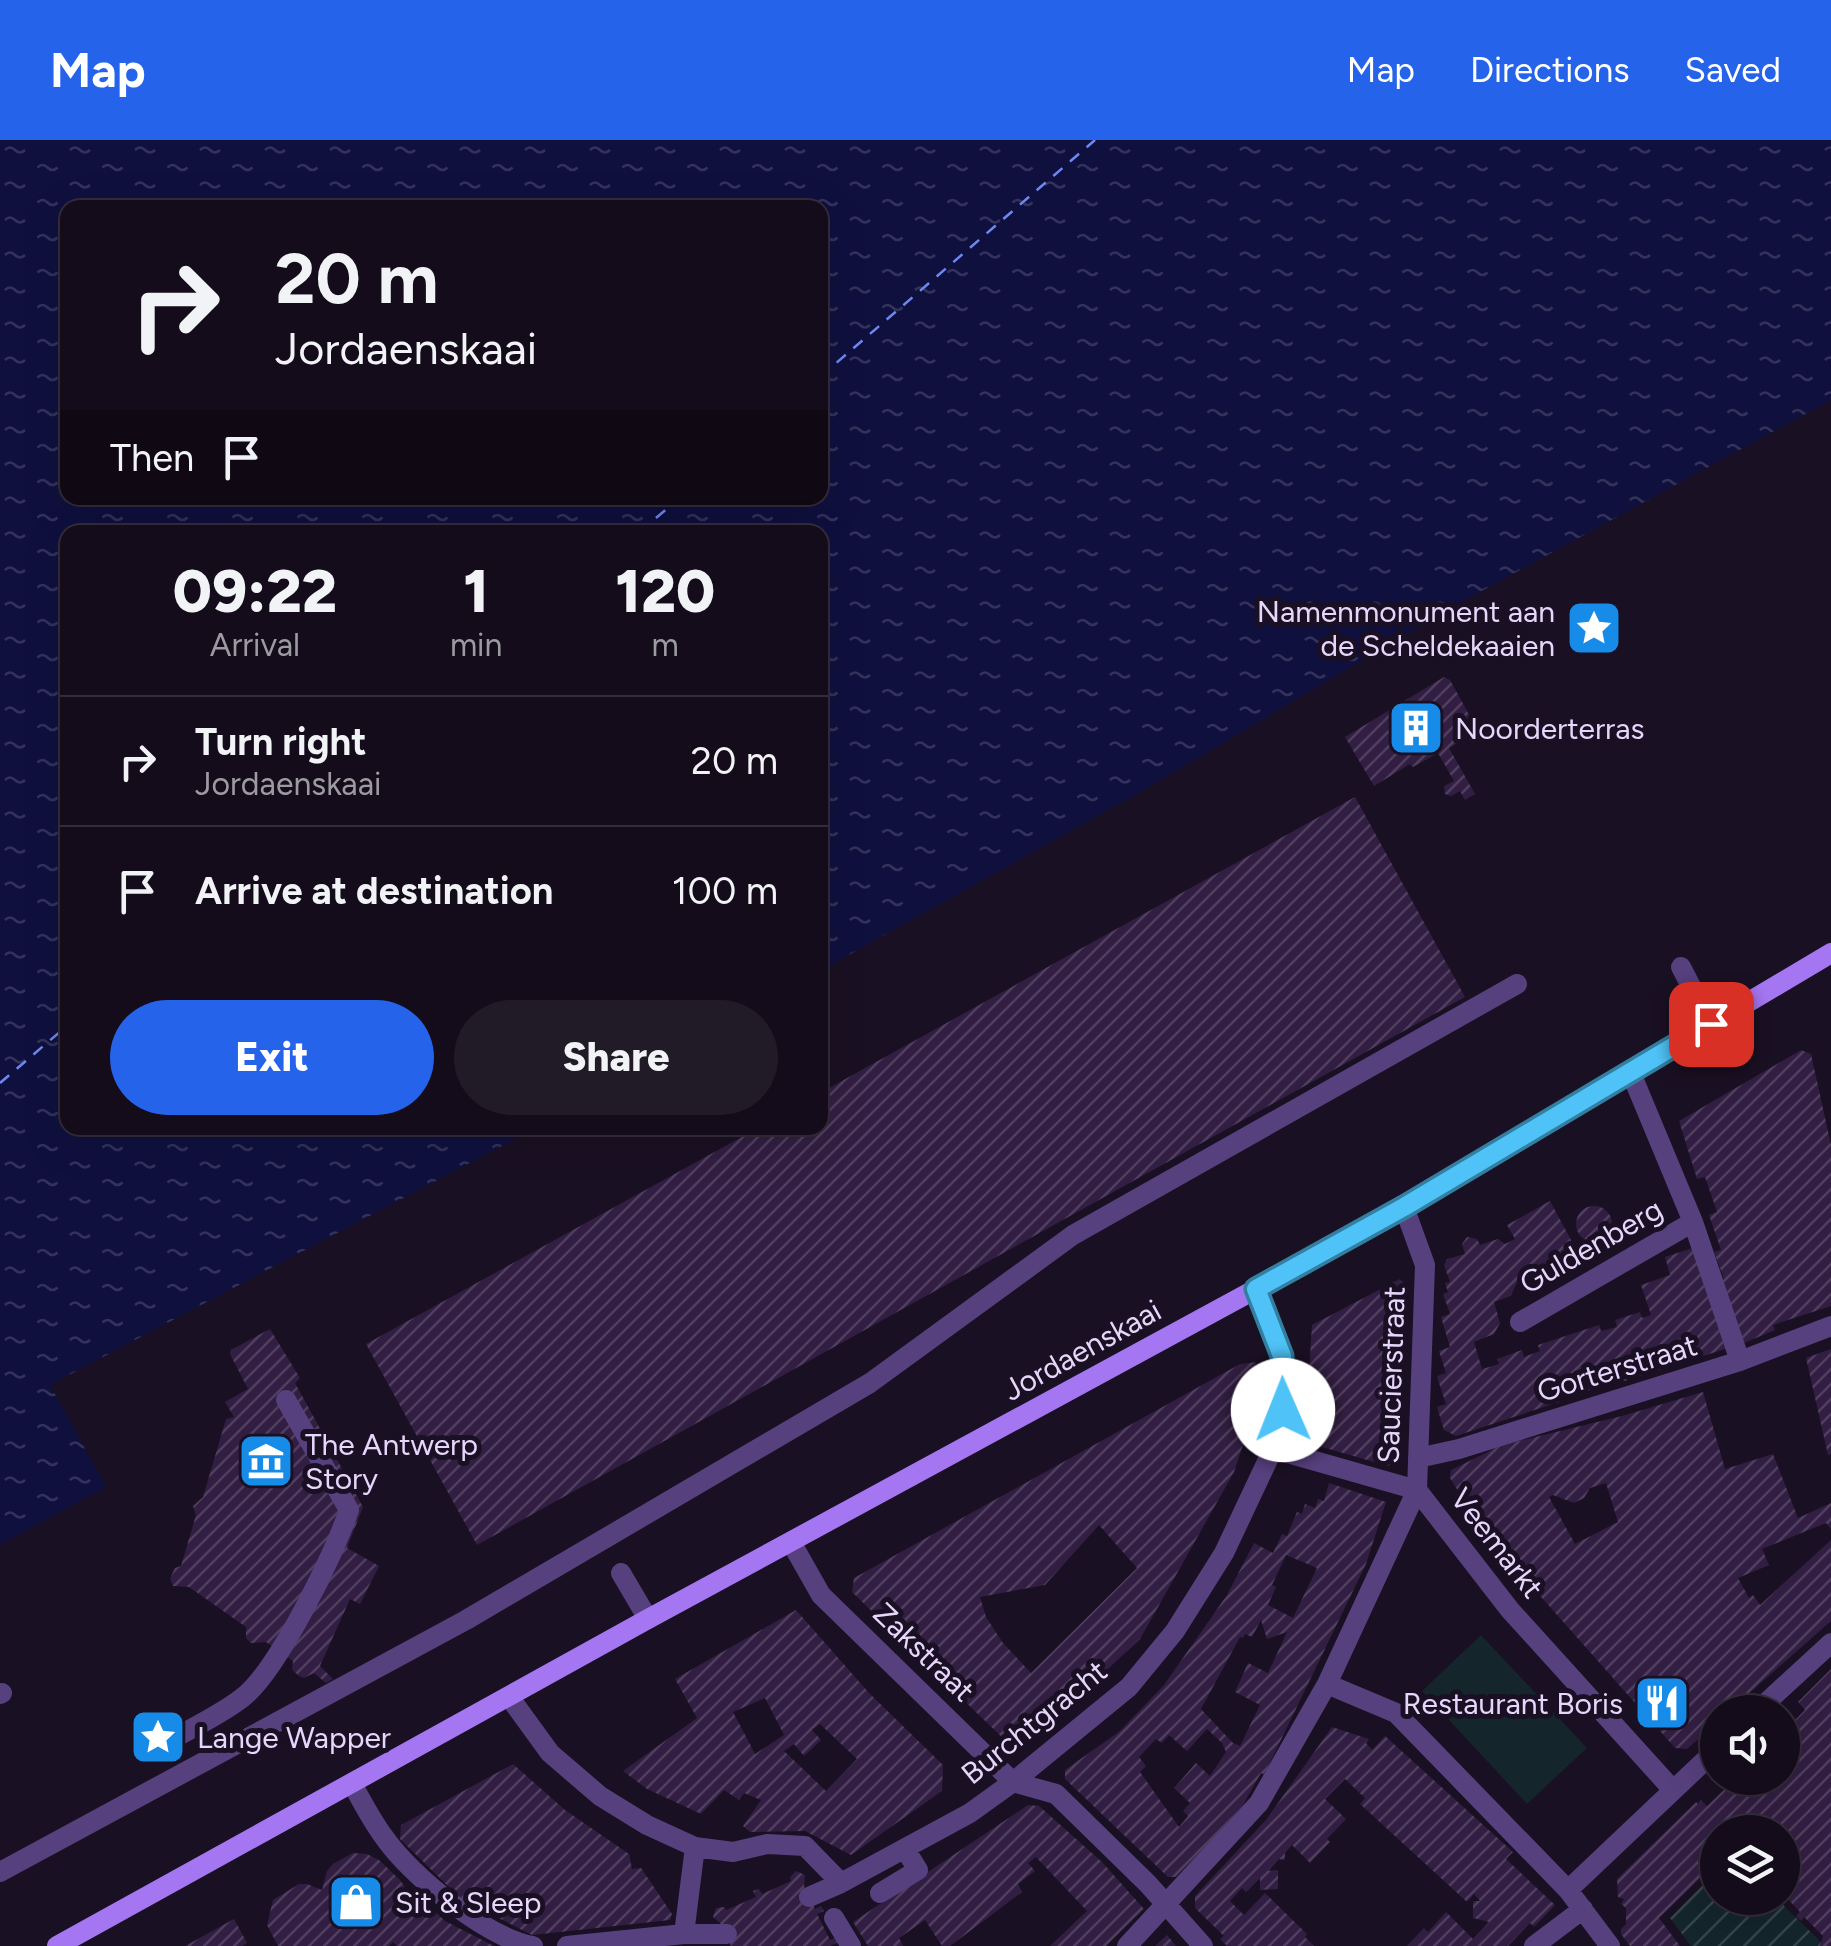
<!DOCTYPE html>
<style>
:root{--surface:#140c1a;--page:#211a27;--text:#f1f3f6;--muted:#9d9ba2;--line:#332c39;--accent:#2563eb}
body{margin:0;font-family:Figtree,sans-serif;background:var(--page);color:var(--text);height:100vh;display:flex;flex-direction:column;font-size:38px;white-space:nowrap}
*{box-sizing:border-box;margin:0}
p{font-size:32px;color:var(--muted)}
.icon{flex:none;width:55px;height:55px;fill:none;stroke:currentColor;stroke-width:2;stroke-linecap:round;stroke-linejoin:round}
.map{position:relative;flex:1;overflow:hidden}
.side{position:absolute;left:60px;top:385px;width:768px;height:610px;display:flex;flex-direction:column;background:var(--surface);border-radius:20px;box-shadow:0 10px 40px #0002,0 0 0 2px var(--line)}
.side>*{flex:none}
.hud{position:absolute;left:60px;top:60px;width:768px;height:305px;border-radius:20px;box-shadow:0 10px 40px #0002,0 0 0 2px var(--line);background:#140c1a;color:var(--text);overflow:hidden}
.buttons{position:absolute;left:1700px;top:1555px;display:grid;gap:20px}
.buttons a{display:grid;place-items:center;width:100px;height:100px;border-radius:50%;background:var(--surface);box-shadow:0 10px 40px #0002,0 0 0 2px var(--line);font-size:50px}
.pin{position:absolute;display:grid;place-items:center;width:85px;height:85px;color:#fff;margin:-42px;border-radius:20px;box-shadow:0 5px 15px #0006}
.me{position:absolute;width:110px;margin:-55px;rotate:359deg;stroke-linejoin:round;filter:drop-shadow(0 0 8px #0008)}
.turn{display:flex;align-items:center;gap:35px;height:210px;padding:0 50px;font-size:45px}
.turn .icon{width:130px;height:130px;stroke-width:2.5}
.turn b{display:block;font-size:70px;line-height:85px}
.then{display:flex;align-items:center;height:95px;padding:0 50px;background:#0003;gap:20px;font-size:38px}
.eta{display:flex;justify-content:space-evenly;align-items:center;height:170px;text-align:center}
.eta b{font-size:60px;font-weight:800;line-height:70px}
.primary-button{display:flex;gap:20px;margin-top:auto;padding:20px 50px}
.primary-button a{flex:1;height:115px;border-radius:60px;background:var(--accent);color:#fff;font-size:40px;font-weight:800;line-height:115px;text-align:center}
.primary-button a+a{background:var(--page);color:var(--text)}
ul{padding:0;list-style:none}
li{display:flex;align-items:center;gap:30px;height:130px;padding:0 50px;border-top:2px solid var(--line)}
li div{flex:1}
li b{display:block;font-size:38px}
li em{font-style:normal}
header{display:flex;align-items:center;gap:60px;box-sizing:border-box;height:140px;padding:0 50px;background:var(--accent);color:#fff}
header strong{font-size:48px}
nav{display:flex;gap:55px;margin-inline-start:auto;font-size:35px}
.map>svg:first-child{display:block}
.garden{fill:url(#garden-furrows)}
.pitch{fill:#14252c}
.water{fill:url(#water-ripples);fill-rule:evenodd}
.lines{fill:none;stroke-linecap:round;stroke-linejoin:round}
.ferry{stroke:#6e88f2;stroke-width:2.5;stroke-dasharray:12 10;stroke-linecap:butt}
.building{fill:url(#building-hatch);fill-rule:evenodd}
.lane{stroke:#57407e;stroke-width:20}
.street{stroke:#57407e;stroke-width:20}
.secondary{stroke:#a476f2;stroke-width:20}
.route-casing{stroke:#337fa1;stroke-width:25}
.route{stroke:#4fc3f7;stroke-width:18}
.labels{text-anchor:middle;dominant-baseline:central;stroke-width:10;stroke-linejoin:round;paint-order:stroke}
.poi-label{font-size:30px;fill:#e7d6fb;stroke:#1a1023;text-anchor:start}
.street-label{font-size:30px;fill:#e7d6fb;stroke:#1a1023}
</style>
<header>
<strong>Map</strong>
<nav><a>Map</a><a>Directions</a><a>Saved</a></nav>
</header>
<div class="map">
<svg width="1831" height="1806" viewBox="0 0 1831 1806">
<defs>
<pattern id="garden-furrows" width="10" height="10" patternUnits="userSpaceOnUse" patternTransform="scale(2.5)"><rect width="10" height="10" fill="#14252c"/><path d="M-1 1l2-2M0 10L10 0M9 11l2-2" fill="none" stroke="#36444c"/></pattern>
<pattern id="water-ripples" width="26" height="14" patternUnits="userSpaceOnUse" patternTransform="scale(2.5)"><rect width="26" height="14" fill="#0f103e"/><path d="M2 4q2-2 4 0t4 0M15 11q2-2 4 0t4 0" fill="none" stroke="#32325b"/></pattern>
<pattern id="building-hatch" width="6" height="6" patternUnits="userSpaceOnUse" patternTransform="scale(2.5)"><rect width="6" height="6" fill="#321e42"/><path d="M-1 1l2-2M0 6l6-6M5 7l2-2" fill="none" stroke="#503e5e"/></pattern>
</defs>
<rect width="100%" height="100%" fill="#1a1023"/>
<path class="garden" d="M1717 1730 1718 1758H1776L1822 1803 1820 1806H1691L1670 1778Z"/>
<path class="pitch" d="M1481 1495 1587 1608 1527 1664 1422 1551Z"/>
<path class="water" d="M0 0H1831V260L1454 466 1137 654 820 831V392H68V988H536L50 1245 106 1347 0 1405ZM68 68H820V358H68Z"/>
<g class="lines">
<path class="ferry" d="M820 237 1095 0
M639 392 680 358
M0 943 68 885"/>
</g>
<path class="building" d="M1444 537 1450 540 1473 582 1471 595 1449 608 1475 654 1465 660 1460 651 1451 656 1445 654 1444 646 1454 641 1438 613 1413 627 1410 624 1374 646 1345 597Z
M1355 657 1465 857 477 1405 366 1204 758 988H820V953Z
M1801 910 1811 914 1831 1005V1166L1773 1185 1775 1190 1744 1203 1615 1244 1613 1239 1593 1246V1249L1580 1254 1579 1250 1557 1257 1559 1262 1456 1296 1444 1290 1437 1267 1446 1264 1438 1240 1437 1236 1446 1233 1439 1211 1450 1207 1441 1177 1450 1174 1443 1154 1448 1152 1445 1143 1450 1142 1444 1125 1447 1119 1465 1114 1462 1104 1467 1097 1477 1099 1480 1105 1498 1099 1505 1104 1515 1099 1507 1085 1550 1061 1585 1126 1565 1137 1561 1129 1538 1140 1534 1134 1516 1144 1511 1156 1494 1162 1500 1183 1494 1194 1474 1202 1482 1229 1499 1224 1497 1219 1522 1210 1524 1217 1540 1211 1538 1205 1599 1185 1601 1191 1617 1187 1615 1180 1640 1172 1642 1178 1651 1175 1641 1145 1670 1135 1665 1117 1696 1107 1709 1144 1724 1139 1714 1112 1721 1110 1709 1075 1717 1072 1705 1037 1697 1039 1679 981Z
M1576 1084a18 18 0 1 1 36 0a18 18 0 1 1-36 0Z
M1400 1139 1406 1145 1403 1206H1399V1218L1396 1217 1393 1262H1396L1398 1274 1396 1320 1388 1326 1308 1303 1305 1298 1312 1185Z
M270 1189 300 1238 295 1243 363 1367 347 1408 379 1426 360 1464 350 1459 320 1526 333 1539 326 1543 314 1533 304 1538 299 1536 292 1530 293 1521 266 1502 251 1503 246 1498V1487L189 1447 173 1446 170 1438 175 1428 181 1426 196 1375 193 1366 203 1357 226 1279 234 1277 225 1262 248 1249 230 1214 231 1210Z
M1831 1209V1314L1828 1315 1806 1218Z
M1256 1222 1255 1269 1234 1332 1140 1499 1025 1606 1012 1607 852 1452 854 1438 1240 1224ZM1099 1385 1137 1428 1031 1533 1003 1503 986 1477 980 1457 1045 1445Z
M1703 1252 1725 1329 1773 1314 1798 1378 1831 1363V1389L1826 1383 1762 1409 1769 1425 1738 1438 1749 1458 1753 1455 1760 1465 1831 1400V1481L1728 1572H1718V1582L1687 1609 1675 1608 1542 1458 1468 1367 1450 1338 1451 1330 1502 1305 1622 1276ZM1606 1343 1618 1382 1575 1404 1549 1357 1553 1355 1574 1363 1584 1358 1590 1348Z
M1329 1343 1386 1362 1366 1424 1264 1635 1261 1633 1243 1665 1201 1712 1176 1737H1168L1065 1639V1630L1120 1591 1164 1545 1227 1455 1254 1403 1273 1413 1282 1394 1287 1396 1297 1372 1302 1374 1305 1364 1315 1368 1318 1359 1324 1361ZM1286 1415 1317 1428 1293 1478 1268 1465 1276 1447 1272 1445ZM1261 1480 1267 1499 1287 1492 1268 1533 1248 1523 1235 1552 1260 1565 1240 1606 1233 1603 1201 1569 1240 1497 1243 1498 1245 1494 1252 1497ZM1207 1589 1222 1603 1226 1612 1210 1636 1196 1623 1174 1648 1190 1663 1183 1671 1188 1676 1179 1687 1140 1632 1146 1626 1139 1617 1156 1599 1162 1603 1169 1595 1187 1611Z
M796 1470 870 1554 943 1625 942 1651 851 1715 805 1691 750 1692 743 1686 761 1660 744 1653 739 1660 724 1650 701 1674 647 1649 623 1631 697 1578 675 1539ZM765 1558 784 1595 755 1614 733 1572ZM820 1584 857 1619 826 1651 784 1611 794 1604 804 1616 821 1600 812 1590Z
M1831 1529V1806H1820L1823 1796 1804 1777 1801 1781 1796 1776 1800 1772 1782 1753V1692H1718V1726L1715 1724 1659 1778 1680 1806H1630L1621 1794V1789L1626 1784V1768L1621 1764 1624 1759 1618 1757 1617 1739 1696 1662 1698 1664 1701 1660 1707 1666 1728 1646 1719 1638H1782V1593L1805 1570 1798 1562Z
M1332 1587 1369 1599 1366 1603 1372 1610 1385 1596 1513 1712 1506 1719 1555 1765 1534 1787 1530 1783 1508 1806H1407L1424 1788 1428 1792 1446 1772 1473 1799 1489 1782 1473 1778V1761H1480L1474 1754 1467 1762 1360 1664 1365 1658 1345 1639 1325 1659 1346 1679 1327 1699 1330 1702 1310 1723 1292 1705 1285 1713V1720L1279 1719 1268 1731 1278 1730V1749L1260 1750V1738L1246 1752 1242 1748 1230 1761 1244 1775 1265 1753 1307 1794 1305 1797 1314 1806H1227L1220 1799 1224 1796 1195 1768V1756L1266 1680Z
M513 1624 565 1670 629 1714 632 1729 641 1728 672 1774 670 1780 532 1795 460 1758 400 1699 401 1685Z
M1028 1665 1039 1666 1102 1722 1144 1769 1106 1806H1050L1087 1771 1036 1717 1028 1723 1035 1731 1018 1744 1022 1752 950 1806H942L925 1780 899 1798 903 1806H868L853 1782Z
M353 1713 367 1714 379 1720 399 1739 421 1768 427 1764 445 1781 494 1806H397L393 1802 389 1806H278L267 1785 273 1760 299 1744H307L322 1750 327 1731 333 1724Z
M796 1731 805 1735 804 1746 815 1769 821 1766 824 1771 817 1774 830 1800 836 1797 838 1802 830 1806H731L720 1783 713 1777 716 1768 724 1767 726 1770 756 1757 753 1751 759 1749 762 1754 791 1741 790 1737Z
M234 1779 247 1803 242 1806H185Z
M1167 1795 1176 1806H1155Z"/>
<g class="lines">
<path class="lane" d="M1681 827 1711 885
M621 1433 648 1479
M0 1554 2 1553
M0 1732 466 1480 870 1243 1073 1095 1517 844"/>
<path class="street" d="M1631 933 1693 1082 1740 1221
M1520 1182 1693 1082
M1273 1309 1417 1350
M1418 1318 1459 1309 1740 1221 1831 1186
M1417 1350 1510 1470 1673 1650
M791 1402 821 1455 1013 1642 1056 1654 1148 1744 1203 1806
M1327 1544 1396 1573 1568 1750 1610 1806
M510 1558 550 1613 600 1656 647 1685 695 1707 733 1712 767 1704 805 1706 841 1743
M1756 1572 1831 1503
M155 1609C183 1592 216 1578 242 1558 277 1532 335 1413 349 1370L286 1260
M352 1644C362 1661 372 1681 384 1697 411 1736 487 1798 533 1806
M1568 1750 1718 1608
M880 1753 918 1730 905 1709
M809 1757 841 1743 970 1673 1013 1642 1129 1547 1175 1491 1224 1413 1273 1309 1283 1271 1282 1215 1256 1149
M834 1778 851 1806
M684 1794 695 1707
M567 1806 684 1794H727
M1127 1806 1259 1663 1327 1544 1417 1350 1425 1125 1404 1067
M1534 1806 1583 1769"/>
<path class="secondary" d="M57 1806 648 1479 1256 1149 1404 1067 1831 813"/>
</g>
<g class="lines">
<g class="route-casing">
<path id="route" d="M1283 1270 1282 1216 1256 1149 1404 1067 1711 884"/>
</g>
<use href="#route" class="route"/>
</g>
<defs>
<g id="sight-square" transform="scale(2.875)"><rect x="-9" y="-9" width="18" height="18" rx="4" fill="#168be8" stroke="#1a1023"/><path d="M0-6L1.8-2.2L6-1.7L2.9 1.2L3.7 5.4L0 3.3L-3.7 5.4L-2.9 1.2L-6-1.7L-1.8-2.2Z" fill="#fff"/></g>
<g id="building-square" transform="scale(2.875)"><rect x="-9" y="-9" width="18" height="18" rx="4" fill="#168be8" stroke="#1a1023"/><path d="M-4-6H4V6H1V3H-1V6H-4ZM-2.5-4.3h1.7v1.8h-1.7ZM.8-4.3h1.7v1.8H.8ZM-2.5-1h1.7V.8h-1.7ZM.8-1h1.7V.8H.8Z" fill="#fff"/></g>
<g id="museum-square" transform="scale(2.875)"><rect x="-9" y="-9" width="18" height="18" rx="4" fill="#168be8" stroke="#1a1023"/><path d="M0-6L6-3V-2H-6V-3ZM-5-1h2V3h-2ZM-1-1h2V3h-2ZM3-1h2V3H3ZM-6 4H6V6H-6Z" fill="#fff"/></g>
<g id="restaurant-square" transform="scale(2.875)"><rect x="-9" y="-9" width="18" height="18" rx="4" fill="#168be8" stroke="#1a1023"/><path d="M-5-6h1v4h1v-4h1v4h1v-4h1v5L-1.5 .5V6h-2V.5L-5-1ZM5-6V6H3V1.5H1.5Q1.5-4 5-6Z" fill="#fff"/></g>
<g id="shop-square" transform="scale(2.875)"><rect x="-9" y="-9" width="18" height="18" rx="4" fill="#168be8" stroke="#1a1023"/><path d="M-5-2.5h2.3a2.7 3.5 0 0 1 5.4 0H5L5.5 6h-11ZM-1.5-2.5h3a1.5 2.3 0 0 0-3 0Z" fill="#fff"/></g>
</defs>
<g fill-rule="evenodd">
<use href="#sight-square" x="1594" y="488"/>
<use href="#building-square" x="1416" y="588"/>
<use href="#museum-square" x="266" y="1321"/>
<use href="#restaurant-square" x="1662" y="1563"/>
<use href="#sight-square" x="158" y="1597"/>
<use href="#shop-square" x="356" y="1762"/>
</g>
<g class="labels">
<g class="poi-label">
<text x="1555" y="471" text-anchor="end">Namenmonument aan<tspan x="1555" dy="34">de Scheldekaaien</tspan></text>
<text x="1455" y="588">Noorderterras</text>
<text x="305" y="1304">The Antwerp<tspan x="305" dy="34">Story</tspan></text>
<text x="1623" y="1563" text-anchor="end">Restaurant Boris</text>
<text x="197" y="1597">Lange Wapper</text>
<text x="395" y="1762">Sit &amp; Sleep</text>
</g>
<g class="street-label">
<text transform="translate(1591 1106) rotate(-30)">Guldenberg</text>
<text transform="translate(1082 1210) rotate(-29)">Jordaenskaai</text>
<text transform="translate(1617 1228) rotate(-17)">Gorterstraat</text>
<text transform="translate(1391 1235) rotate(-88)">Saucierstraat</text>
<text transform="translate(1497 1403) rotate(52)">Veemarkt</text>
<text transform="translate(924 1512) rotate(44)">Zakstraat</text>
<text transform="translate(1034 1582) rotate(-39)">Burchtgracht</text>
</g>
</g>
</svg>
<div class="buttons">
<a><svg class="icon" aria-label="sound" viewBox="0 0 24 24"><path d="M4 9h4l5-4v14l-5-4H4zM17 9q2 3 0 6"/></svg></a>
<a><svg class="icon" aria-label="layers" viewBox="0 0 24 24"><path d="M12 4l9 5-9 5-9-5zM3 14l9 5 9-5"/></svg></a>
</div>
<div class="pin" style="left:1711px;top:884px;background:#d93025"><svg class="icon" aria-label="arrive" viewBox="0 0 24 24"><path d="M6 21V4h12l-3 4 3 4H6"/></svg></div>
<svg class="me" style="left:1283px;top:1270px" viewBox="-20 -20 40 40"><circle r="19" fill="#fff"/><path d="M0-13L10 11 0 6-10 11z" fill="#4fc3f7"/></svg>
<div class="hud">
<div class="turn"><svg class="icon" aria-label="right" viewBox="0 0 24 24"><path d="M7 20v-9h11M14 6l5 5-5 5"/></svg><div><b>20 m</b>Jordaenskaai</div></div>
<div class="then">Then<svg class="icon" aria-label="arrive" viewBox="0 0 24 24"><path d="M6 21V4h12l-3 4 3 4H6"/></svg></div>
</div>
<section class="side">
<div class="eta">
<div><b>09:22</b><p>Arrival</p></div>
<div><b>1</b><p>min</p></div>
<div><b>120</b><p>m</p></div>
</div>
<ul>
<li><svg class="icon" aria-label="right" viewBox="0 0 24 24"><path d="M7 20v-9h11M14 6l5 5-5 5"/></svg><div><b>Turn right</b><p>Jordaenskaai</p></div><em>20 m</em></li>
<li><svg class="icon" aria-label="arrive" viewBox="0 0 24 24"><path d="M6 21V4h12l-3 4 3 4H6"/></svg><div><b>Arrive at destination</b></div><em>100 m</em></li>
</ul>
<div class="primary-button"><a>Exit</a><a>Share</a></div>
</section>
</div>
